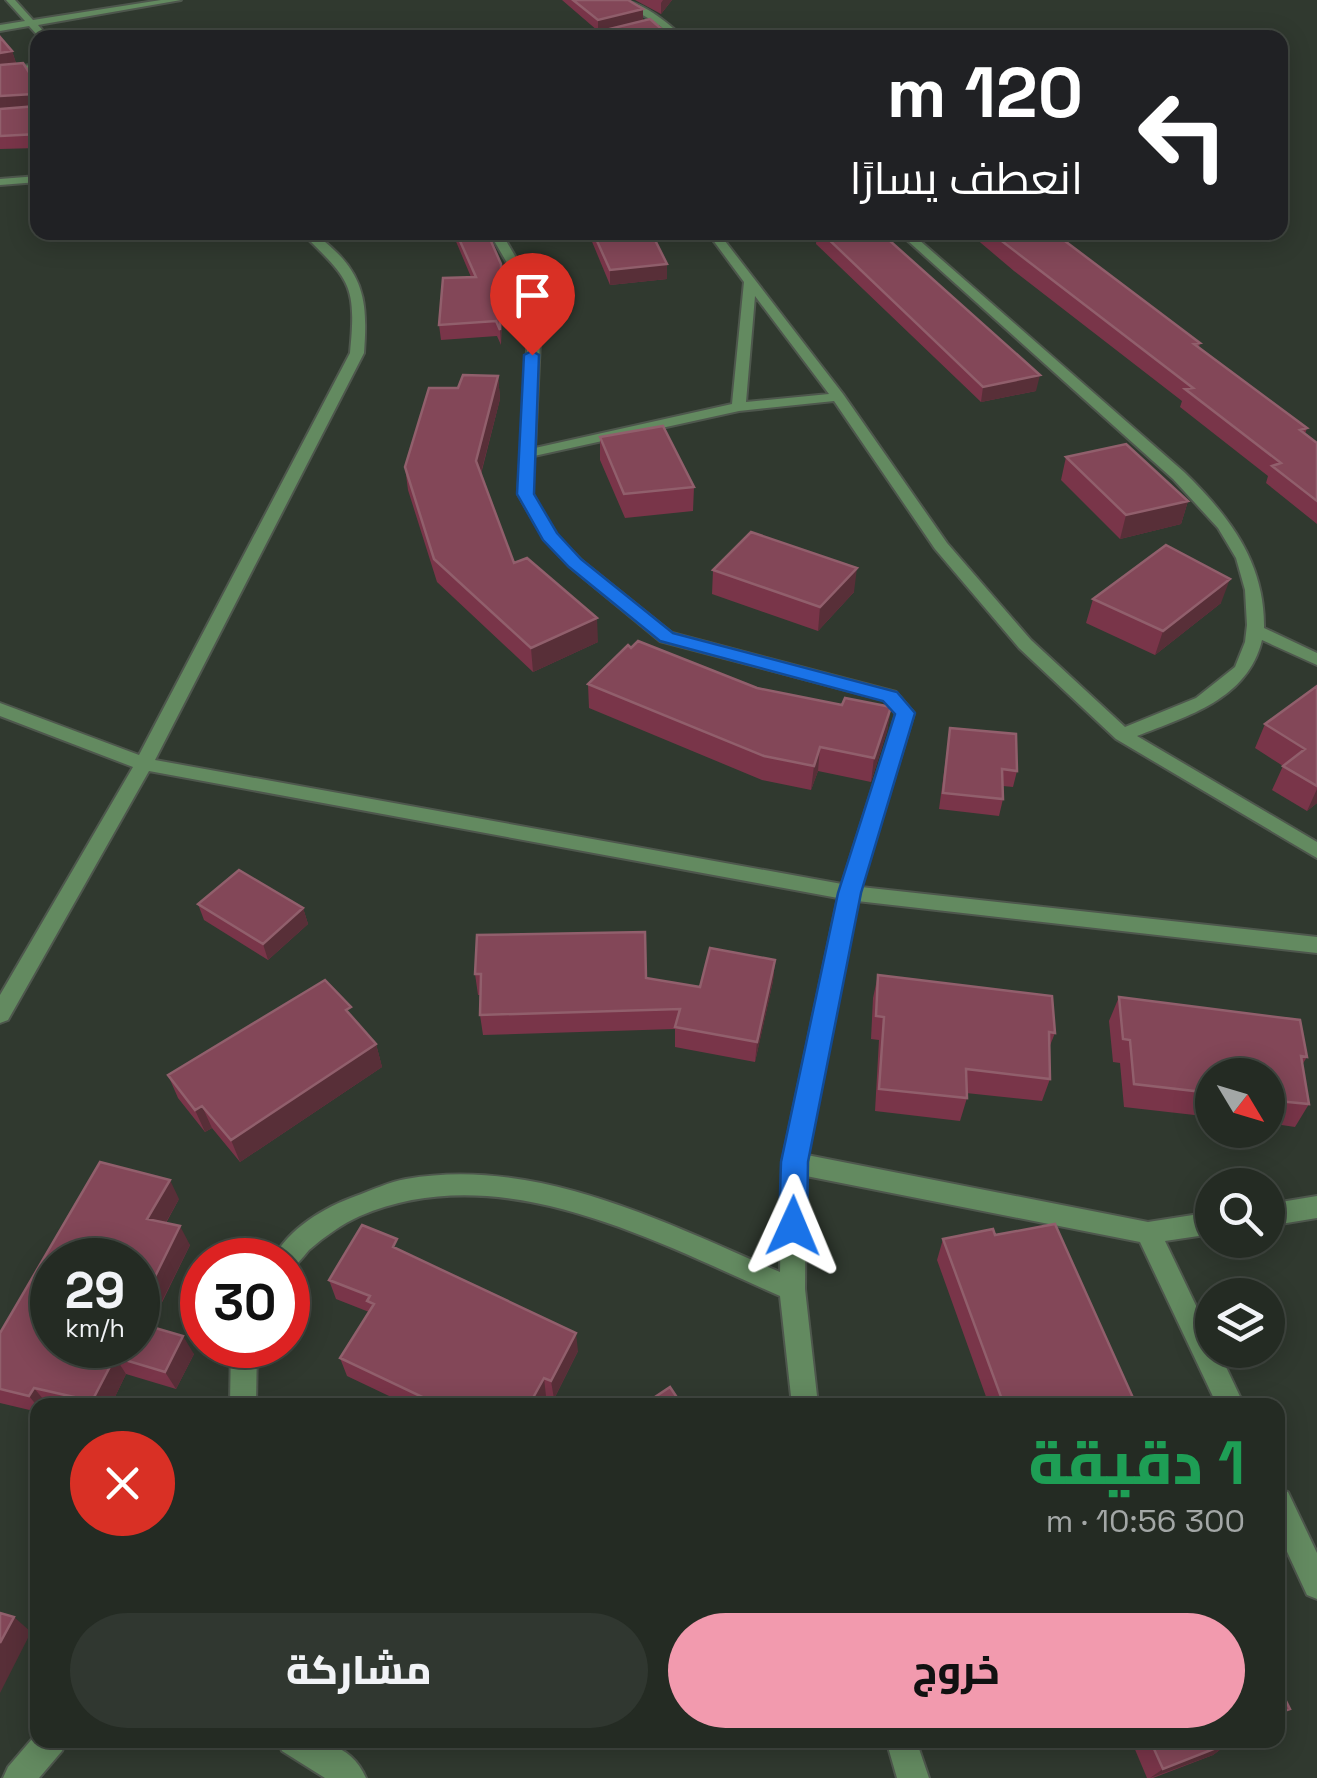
<!DOCTYPE html>
<html lang="ar">
<meta charset="utf-8">
<style>
:root{--surface:#242b23;--page:#303730;--text:#f1f3f6;--muted:#a3a7a6;--line:#414741;--accent:#f29aae}
body{margin:0;font-family:"Space Grotesk",Cairo,sans-serif;background:var(--page);color:var(--text);direction:rtl;height:100vh;display:flex;flex-direction:column;font-size:38px;white-space:nowrap}
*{box-sizing:border-box;margin:0}
p{font-size:32px;color:var(--muted)}
.icon{flex:none;width:55px;height:55px;fill:none;stroke:currentColor;stroke-width:2;stroke-linecap:round;stroke-linejoin:round}
.map{position:relative;flex:1;overflow:hidden;direction:ltr}
.details{position:absolute;left:30px;top:1398px;width:1255px;height:350px;display:flex;flex-direction:column;background:var(--surface);border-radius:20px;box-shadow:0 5px 25px #0003,0 0 0 2px var(--line);direction:rtl}
.details>*{flex:none}
.banner{position:absolute;left:30px;top:30px;width:1258px;height:210px;border-radius:20px;box-shadow:0 5px 25px #0003,0 0 0 2px var(--line);direction:rtl;background:#202124;color:#fff;overflow:hidden}
.needle{width:65px;rotate:128deg}
.buttons{position:absolute;left:1195px;top:1058px;display:grid;gap:20px}
.buttons a{display:grid;place-items:center;width:90px;height:90px;border-radius:50%;background:var(--surface);box-shadow:0 5px 25px #0003,0 0 0 2px var(--line);font-size:50px}
.speed{position:absolute;left:30px;top:1238px;display:flex;gap:20px;font-size:50px;font-weight:700;text-align:center}
.speed>*{display:grid;place-content:center;width:130px;height:130px;border-radius:50%;background:var(--surface);box-shadow:0 5px 25px #0003,0 0 0 2px var(--line);line-height:1}
.speed small{font-size:25px;font-weight:400}
.speed .limit{border:15px solid #d22;background:#fff;color:#111}
.pin{position:absolute;display:grid;place-items:center;width:85px;height:85px;color:#fff;margin:-102px -42px;border-radius:50% 50% 50% 0;rotate:-45deg;box-shadow:0 0 10px #0007}
.pin .icon{rotate:45deg}
.me{position:absolute;width:110px;margin:-55px;rotate:1deg;stroke-linejoin:round;filter:drop-shadow(0 0 8px #0008)}
.turn{display:flex;align-items:center;gap:35px;height:210px;padding:0 40px;font-size:45px}
.turn .icon{width:130px;height:130px;stroke-width:2.5}
.turn b{display:block;font-size:70px;line-height:85px}
.round{display:grid;place-items:center;flex:none;width:105px;height:105px;border-radius:52px;background:var(--page)}
.head{display:flex;align-items:center;justify-content:space-between;height:170px;padding:0 40px}
h1{font-size:60px;font-weight:800;line-height:75px;color:#1e9e55}
.cta{display:flex;gap:20px;margin-top:auto;padding:20px 40px}
.cta a{flex:1;height:115px;border-radius:60px;background:var(--accent);color:#111;font-size:40px;font-weight:800;line-height:115px;text-align:center}
.cta a+a{background:var(--page);color:var(--text)}
.map>svg:first-child{display:block}
.lines{fill:none;stroke-linecap:round;stroke-linejoin:round}
.street-casing{stroke:#4e574d;stroke-width:4}
.street{fill:#638a60;fill-rule:evenodd}
.wall{fill:#793549}
.shaded-wall{fill:#582f38}
.building{fill:#834758;stroke:#915f6c;stroke-width:2.5}
.route{fill:#1a73e8;stroke:#114b97;stroke-width:2.5}
</style>
<div class="map">
<svg width="1317" height="1778" viewBox="0 0 1317 1778">
<rect width="100%" height="100%" fill="#30392f"/>
<g class="lines">
<g class="street-casing">
<path id="street" d="M6 0H15L33 20 161 0H181L38 25 49 38H40L29 26 0 31V25L25 21Z
M617 0C641 0 667 22 684 38H674L659 25 606 38H588L653 21Z
M38 64V70L0 75V69Z
M38 176V182L0 185V179Z
M301 232C316 232 323 240 334 250 367 280 367 312 364 353L155 760 842 884 896 714 884 700 660 641 569 566 544 539 518 494 529 319 524 292 489 232H501L536 292 541 319 535 448 732 404 744 282 707 232H718L843 394 947 543 1031 640 1125 727 1196 698 1235 667 1245 642 1247 625 1245 590 1236 558 1218 528 1173 479 898 232H910L1184 472C1229 516 1265 562 1264 628L1317 653V665L1262 640C1248 699 1188 716 1137 736L1317 842V858L1116 739 1019 648 935 549 834 401 739 411 534 456 532 494 555 534 581 560 672 633 896 692 914 713 861 887 1317 937V953L857 901 807 1155 1148 1222 1212 1212V1234L1165 1241 1212 1339V1350H1218L1244 1405H1217L1140 1242 806 1176 805 1289 818 1405H792L780 1296C652 1240 500 1156 360 1216 342 1224 324 1237 309 1250 302 1258 297 1266 288 1270V1260H273C287 1229 325 1207 356 1196 372 1190 389 1182 406 1179 536 1156 664 1222 780 1272L782 1163 838 898 149 771 8 1020 0 1023V995L133 767 0 716V703L139 755 350 353C357 282 349 280 301 232ZM755 296 829 394 746 402Z
M1317 1196V1218L1268 1226V1204Z
M231 1345H257L256 1405H230Z
M1278 1488 1288 1492 1317 1553V1599L1307 1595 1278 1532Z
M38 1732V1740H66L62 1751 39 1778H3L8 1767Z
M278 1740C313 1740 349 1739 366 1778H325L282 1751Z
M886 1740H916L929 1778H897Z"/>
</g>
<use href="#street" class="street"/>
</g>
<path class="wall" d="M562 0H628L643 20 598 31Z
M635 0H672L661 14Z
M609 29 672 38H610Z
M12 51 16 63 34 80H38V148L0 149V109Z
M452 232H487L503 278 501 345 497 336 441 340 439 325 471 277Z
M588 232H651L667 279 610 285Z
M817 232H880L1036 391 981 402 816 244Z
M968 232H1053L1200 343 1199 347 1307 428 1305 434 1317 443V524L1266 483 1268 476 1180 407 1182 401 1014 271Z
M498 376 500 399 481 474 514 563 598 642 533 672 437 582 408 490 405 467 458 388Z
M600 437 694 487 693 511 625 518 600 460Z
M1066 457 1188 501 1181 524 1120 539 1061 480Z
M713 570 854 592 818 631 712 594Z
M1093 599 1221 603 1155 655 1086 623Z
M631 648 757 688 842 705 891 707 887 731 871 782 818 771 811 790 762 780 589 708 588 684Z
M1317 686V803L1307 811 1272 790 1283 766 1255 748 1265 724Z
M950 728 1017 771 1013 787 1003 786V799L999 816 939 809Z
M198 904 303 908 308 924 268 960 204 920Z
M775 960 773 981 755 1062 675 1047V1029L483 1035 480 1015V995H478L475 974 646 978 700 987Z
M878 975 1055 1033 1049 1048 1050 1079 1042 1101 966 1093 967 1098 960 1121 875 1111 879 1040 871 1039 873 998Z
M1119 997 1307 1057 1302 1065 1309 1104 1295 1127 1268 1123V1075H1212V1117L1124 1107 1120 1063 1113 1062 1109 1021Z
M354 1019 376 1044 382 1067 240 1162 212 1128 205 1132 178 1098 168 1075Z
M179 1199 166 1223 190 1245 150 1327 194 1354 176 1389 126 1374 111 1405H38V1412L0 1403V1333Z
M995 1235 1134 1400 1130 1405H989L937 1260 943 1239Z
M401 1251 578 1351 554 1399 546 1396 541 1405H408L347 1376 340 1358 369 1312 336 1299 329 1280Z
M1131 1740H1228L1229 1743 1213 1755 1153 1778H1147Z"/>
<path class="shaded-wall" d="M663 0H672L661 14V3Z
M643 9V20L598 31V20Z
M12 51 16 63 0 66V53Z
M34 94 38 106 0 109V96Z
M501 264 503 278 501 345 500 330Z
M667 264V279L610 285V270Z
M1040 375 1036 391 981 402 983 387Z
M498 376 500 399 478 484 476 461Z
M1188 501 1181 524 1120 539 1126 515Z
M857 568 854 592 818 631 820 607Z
M1230 579 1221 603 1155 655 1163 631Z
M597 618 598 642 533 672 531 648Z
M891 707 887 731 871 782 874 758Z
M820 747 818 771 811 790 814 766Z
M1317 789V803L1307 811Z
M303 908 308 924 268 960 263 944Z
M775 960 773 981 755 1062 757 1042Z
M376 1044 382 1067 240 1162 231 1140Z
M202 1106 212 1128 205 1132 195 1110Z
M170 1180 179 1199 157 1238 147 1219Z
M180 1226 190 1245 143 1339 138 1330V1311Z
M576 1333 578 1351 554 1399 551 1381Z
M183 1336 194 1354 176 1389 165 1372Z
M115 1357 126 1374 111 1405H95L92 1401Z
M544 1378 546 1396 541 1405H529Z
M34 1388 48 1405H38V1407L29 1396Z
M1134 1400 1130 1405H1110Z
M14 1617 31 1632 0 1693V1643Z
M1229 1743 1213 1755 1150 1778 1163 1769Z"/>
<path class="building" d="M573 0H628L643 9 598 20Z
M650 19 672 38H620L609 29Z
M0 37 12 51 0 53Z
M23 63 34 80H38V97L34 94 0 96V65Z
M38 100V134L0 136V109L37 106Z
M456 232H487L501 264 500 330 496 321 439 325 443 278 476 277Z
M593 232H651L667 264 610 270Z
M821 232H880L1040 375 983 387Z
M990 232H1053L1200 343 1194 344 1307 428 1300 430 1317 443V501L1272 466 1281 463 1185 389 1193 388Z
M463 375 498 376 476 461 514 563 527 558 597 618 531 648 434 559 405 467 429 388H458Z
M663 426 694 487 624 494 600 437Z
M1126 444 1188 501 1126 515 1066 457Z
M751 532 857 568 820 607 713 570Z
M1166 545 1230 579 1163 631 1093 599Z
M638 641 757 688 842 705 845 698 891 707 874 758 820 747 814 766 764 756 588 684 628 645 631 648Z
M1317 686V786L1283 766 1305 749 1265 724Z
M950 728 1016 734 1017 771 1002 769 1003 799 943 793Z
M239 870 303 908 263 944 198 904Z
M645 932 646 978 700 987 710 948 775 960 757 1042 675 1027 680 1009 480 1015 481 974H475L477 935Z
M878 975 1052 996 1055 1033 1049 1032 1050 1079 966 1069 967 1098 879 1089 884 1017 876 1016Z
M325 980 351 1007 346 1010 376 1044 231 1140 202 1106 195 1110 168 1075Z
M1119 997 1300 1020 1307 1057 1301 1056 1309 1104 1268 1100V1075H1212V1093L1134 1084 1130 1040 1123 1039Z
M100 1162 170 1180 147 1219 180 1226 138 1311V1260H52V1345H138V1323L183 1336 165 1372 115 1357 92 1401 34 1388 29 1396 0 1389V1333Z
M1055 1224 1134 1400 1110 1405H1004L943 1239 993 1229 995 1235Z
M362 1225 397 1239 393 1247 576 1333 551 1381 544 1378 529 1405H439L340 1358 374 1304 367 1301 370 1296 329 1280Z
M670 1387 682 1405H643Z
M0 1613 14 1617 0 1643Z
M1278 1685 1290 1709 1278 1713Z
M1150 1740H1228L1229 1743 1163 1769Z"/>
<path class="route" d="M532 351 539 355 534 494 557 533 581 559 673 633 897 692 915 713 861 893 808 1162 807 1226 803 1235 793 1238 783 1235 779 1226 781 1162 838 893 895 714 883 701 660 641 569 567 543 540 517 494 524 355Z"/>
</svg>
<div class="buttons">
<a><svg class="needle" viewBox="-14 -14 28 28"><path d="M0-13l5 13h-10z" fill="#e53935"/><path d="M0 13l5-13h-10z" fill="#a3a7a6"/></svg></a>
<a><svg class="icon" aria-label="search" viewBox="0 0 24 24"><circle cx="10" cy="10" r="6"/><path d="M15 15l6 6"/></svg></a>
<a><svg class="icon" aria-label="layers" viewBox="0 0 24 24"><path d="M12 4l9 5-9 5-9-5zM3 14l9 5 9-5"/></svg></a>
</div>
<div class="speed"><div>29<small>km/h</small></div><div class="limit">30</div></div>
<div class="pin" style="left:532px;top:355px;background:#d93025"><svg class="icon" aria-label="arrive" viewBox="0 0 24 24"><path d="M6 21V4h12l-3 4 3 4H6"/></svg></div>
<svg class="me" style="left:793px;top:1226px" viewBox="-20 -20 40 40"><path d="M0-17L14 15 0 8-14 15z" fill="#1a73e8" stroke="#fff" stroke-width="4"/></svg>
<div class="banner">
<div class="turn"><svg class="icon" aria-label="left" viewBox="0 0 24 24"><path d="M17 20v-9H6M10 6l-5 5 5 5"/></svg><div><b>120 m</b>انعطف يسارًا</div></div>
</div>
<section class="details">
<div class="head"><div><h1>1 دقيقة</h1><p>300 m · 10:56</p></div><a class="round" style="background:#d93025;color:#fff"><svg class="icon" aria-label="close" viewBox="0 0 24 24"><path d="M6 6l12 12M18 6L6 18"/></svg></a></div>
<div class="cta"><a>خروج</a><a>مشاركة</a></div>
</section>
</div>
